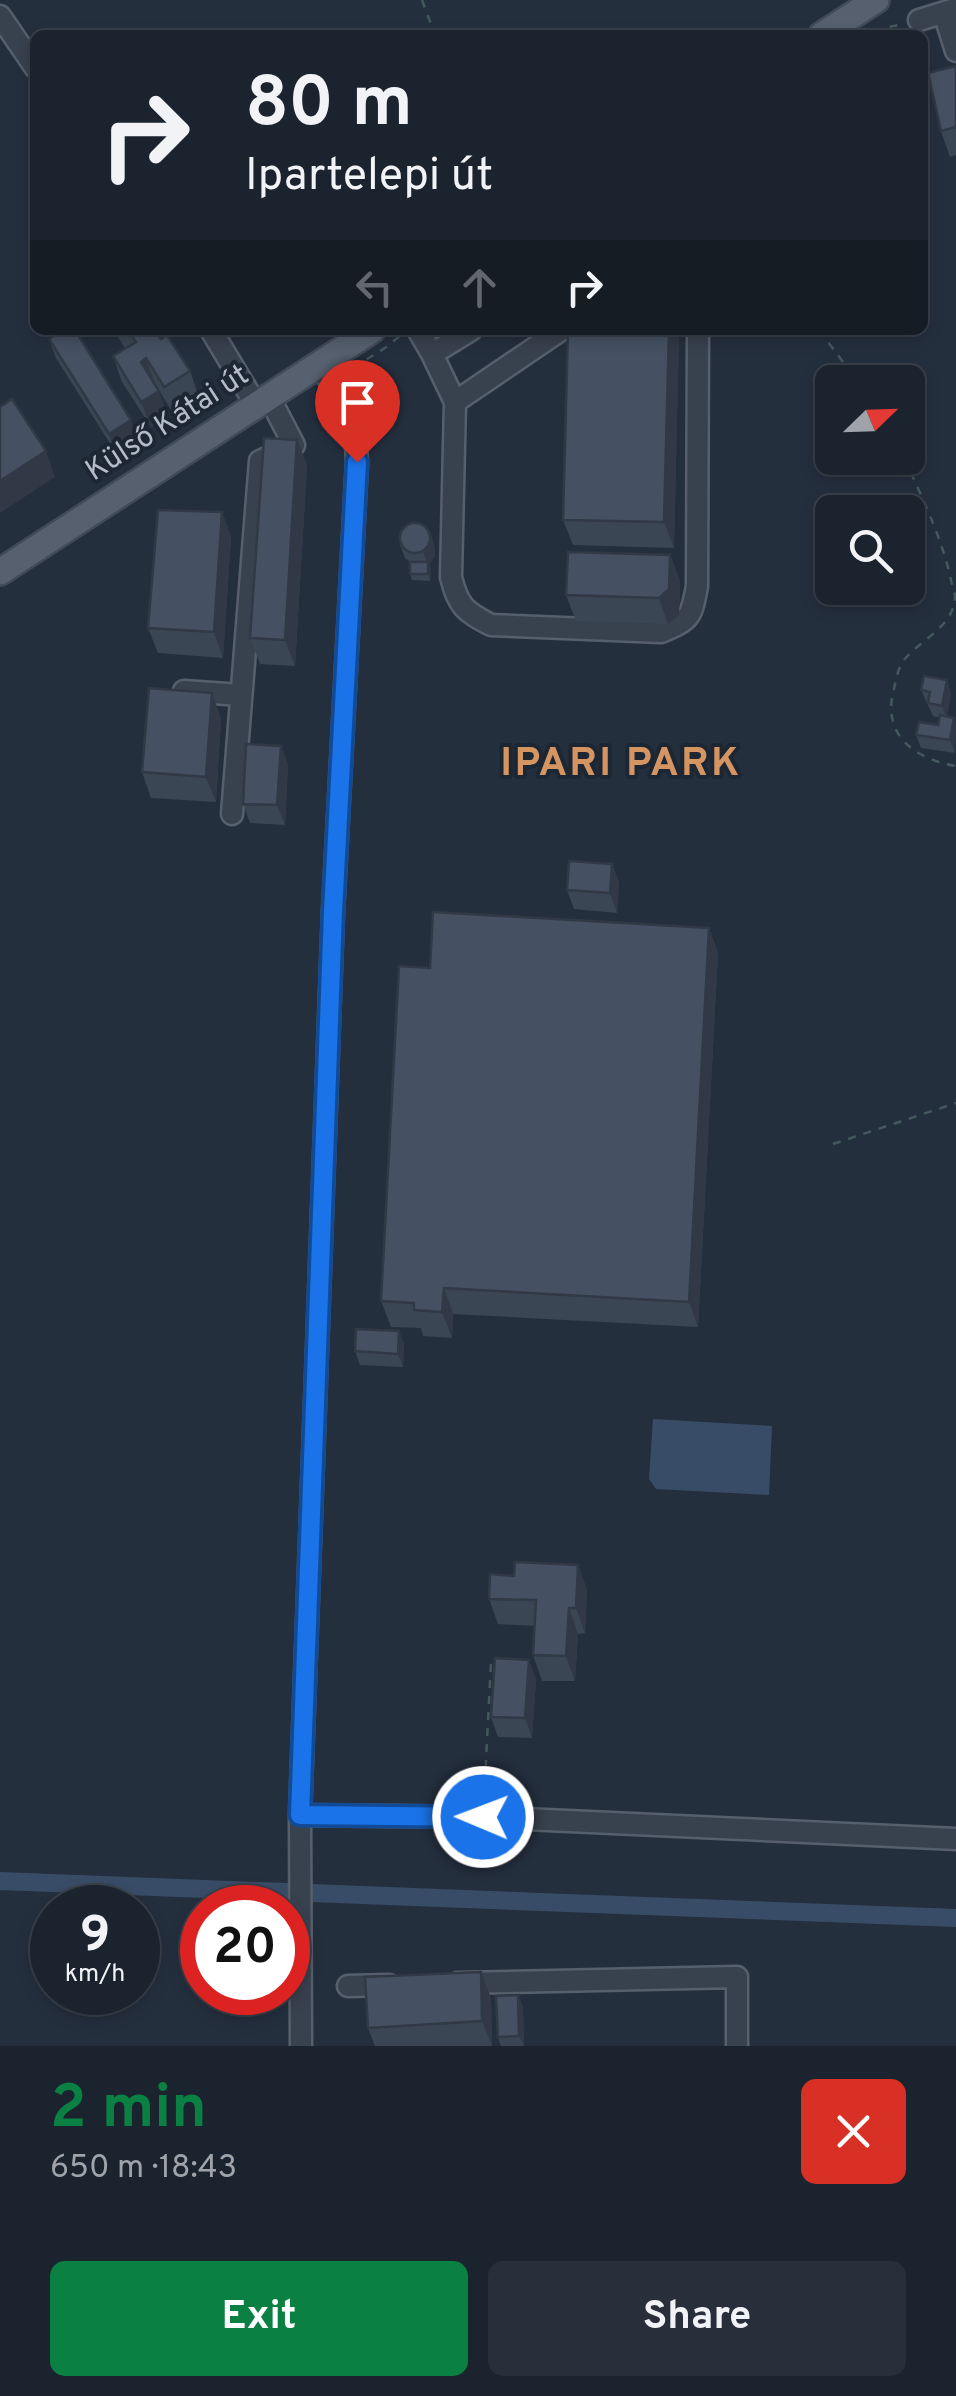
<!DOCTYPE html>
<meta charset="utf-8">
<style>
:root{--surface:#1b232e;--page:#282f3a;--text:#f1f3f6;--muted:#a0a4aa;--line:#39404a;--accent:#0b8043}
body{margin:0;font-family:Overpass,sans-serif;background:var(--page);color:var(--text);height:100vh;display:flex;flex-direction:column;font-size:38px;white-space:nowrap}
*{box-sizing:border-box;margin:0}
p{font-size:32px;color:var(--muted)}
.icon{flex:none;width:55px;height:55px;fill:none;stroke:currentColor;stroke-width:2;stroke-linecap:round;stroke-linejoin:round}
.map{position:relative;height:2046px;overflow:hidden}
.details{display:flex;flex-direction:column;background:var(--surface);flex:1}
.details>*{flex:none}
.banner{position:absolute;left:30px;top:30px;width:898px;height:305px;border-radius:15px;box-shadow:0 5px 15px #0003,0 0 0 2px var(--line);background:#1b232e;color:var(--text);overflow:hidden}
.needle{width:65px;rotate:67deg}
.controls{position:absolute;left:815px;top:365px;display:grid;gap:20px}
.controls a{display:grid;place-items:center;width:110px;height:110px;border-radius:15px;background:var(--surface);box-shadow:0 5px 15px #0003,0 0 0 2px var(--line);font-size:50px}
.speed{position:absolute;left:30px;top:1885px;display:flex;gap:20px;font-size:50px;font-weight:700;text-align:center}
.speed>*{display:grid;place-content:center;width:130px;height:130px;border-radius:50%;background:var(--surface);box-shadow:0 5px 15px #0003,0 0 0 2px var(--line);line-height:1}
.speed small{font-size:25px;font-weight:400}
.speed .limit{border:15px solid #d22;background:#fff;color:#111}
.pin{position:absolute;display:grid;place-items:center;width:85px;height:85px;color:#fff;margin:-102px -42px;border-radius:50% 50% 50% 0;rotate:-45deg;box-shadow:0 0 10px #0007}
.pin .icon{rotate:45deg}
.me{position:absolute;width:110px;margin:-55px;rotate:271deg;stroke-linejoin:round;filter:drop-shadow(0 0 8px #0008)}
.turn{display:flex;align-items:center;gap:35px;height:210px;padding:0 50px;font-size:45px}
.turn .icon{width:130px;height:130px;stroke-width:2.5}
.turn b{display:block;font-size:70px;line-height:85px}
.lanes{display:flex;align-items:center;height:95px;padding:0 50px;background:#0003;justify-content:center;gap:50px;direction:ltr}
.lanes .off{opacity:.35}
.round{display:grid;place-items:center;flex:none;width:105px;height:105px;border-radius:15px;background:var(--page)}
.summary{display:flex;align-items:center;justify-content:space-between;height:170px;padding:0 50px}
h1{font-size:60px;font-weight:700;line-height:75px;color:var(--accent)}
.button{display:flex;gap:20px;margin-top:auto;padding:20px 50px}
.button a{flex:1;height:115px;border-radius:15px;background:var(--accent);color:#fff;font-size:40px;font-weight:700;line-height:115px;text-align:center}
.button a+a{background:var(--page);color:var(--text)}
.map>svg:first-child{display:block}
.water{fill:#394c67}
.lines{fill:none;stroke-linecap:round;stroke-linejoin:round}
.canal{stroke:#394c67;stroke-width:18}
.minor-casing{stroke:#565f6c;stroke-width:25}
.major-casing{stroke:#414a57;stroke-width:30}
.path{stroke:#44595c;stroke-width:2.5;stroke-dasharray:8 8;stroke-linecap:butt}
.minor{stroke:#38414e;stroke-width:20}
.major{stroke:#56606e;stroke-width:25}
.wall{fill:#3b4654}
.shaded-wall{fill:#303945}
.building{fill:#455162;stroke:#303945;stroke-width:2.5}
.route-casing{stroke:#114b97;stroke-width:25}
.route{stroke:#1a73e8;stroke-width:18}
.labels{text-anchor:middle;dominant-baseline:central;stroke-width:8;stroke-linejoin:round;paint-order:stroke}
.street-label{font-size:30px;fill:#b4bcc9;stroke:#1d2633}
.district-label{font-size:40px;font-weight:bold;letter-spacing:2.5px;fill:#d59563;stroke:#1d2633}
</style>
<div class="map">
<svg width="956" height="2046" viewBox="0 0 956 2046">
<rect width="100%" height="100%" fill="#242f3e"/>
<path class="water" d="M653 1419 772 1426 769 1495 656 1489 649 1479Z"/>
<g class="lines">
<path class="canal" d="M0 1881 956 1918"/>
<g class="minor-casing">
<path id="minor" d="M944 13 956 51
M0 16 35 67
M919 20 955 9
M211 330 256 405
M418 330 432 354 471 330
M432 354 455 402 451 577C458 607 466 612 491 625L661 632C692 619 691 617 697 586L698 330
M455 402 561 330
M184 691 241 695
M232 814 260 461 294 445 269 397
M300 1815 483 1817 956 1839
M458 1983 737 1977V2046
M348 1986 389 1985
M301 2046 300 1815 333 912 357 462C356 418 342 400 319 364"/>
</g>
<g class="major-casing">
<path id="major" d="M822 35 876 0
M0 572 372 330"/>
</g>
<path class="path" d="M422 0 435 35
M876 35 889 27 903 24
M819 330 858 382
M353 368 385 348 400 336
M904 458C922 497 942 538 951 580 952 585 955 590 955 596 955 626 921 639 904 660 898 668 896 679 894 689 881 734 914 759 956 766
M833 1144 956 1103
M484 1800 491 1662"/>
<use href="#minor" class="minor"/>
<use href="#major" class="major"/>
</g>
<path class="wall" d="M956 66V155L950 157 941 131Z
M114 330H155L161 339 190 371 199 397 173 413 155 384 168 417 151 427 122 382 113 356 125 348Z
M679 332 674 548 573 545 563 520Z
M49 339 138 439 116 453 56 358Z
M297 440 307 466 295 666 260 664 250 638Z
M222 512 231 537 223 658 158 653 148 628Z
M430 532 434 545 435 556 429 564 431 569 430 581 412 580 410 574V562L405 558 400 545Z
M670 555 680 581 679 615 668 624 576 621 566 595Z
M921 690 951 693 947 716 954 718 956 723 955 753 921 748 916 735 938 725 940 718 933 716Z
M212 693 221 719 216 802 151 798 142 772Z
M281 746 288 765 285 825 250 823 243 804Z
M612 864 619 883 617 913 574 909 567 890Z
M709 928 718 953 698 1327 453 1314 452 1338 423 1336 421 1328 391 1327 381 1301 430 968Z
M399 1331 404 1344 403 1367 360 1365 355 1351Z
M578 1565 587 1590 585 1633 578 1634 575 1681H542L533 1655 535 1626 498 1624 489 1599 514 1576Z
M536 1679 532 1738 498 1737 491 1717Z
M518 1995 523 2008 524 2046H501L498 2037Z
M491 1998 492 2046H375L368 2028Z"/>
<path class="shaded-wall" d="M669 330H678L679 332 674 548 664 522Z
M146 358 155 384 141 362Z
M159 391 168 417 151 427 141 402Z
M131 420 138 439 116 453 109 434Z
M297 440 307 466 295 666 285 640Z
M46 451 55 477 0 513V481Z
M222 512 231 537 223 658 214 632Z
M430 532 434 545 435 556 429 564 431 569 430 581 428 574V565L423 552Z
M670 555 680 581 679 615 668 624 659 598Z
M947 680 951 693 947 719 942 706Z
M212 693 221 719 216 802 206 777Z
M954 718 956 723 955 753 950 740Z
M281 746 288 765 285 825 277 805Z
M612 864 619 883 617 913 610 893Z
M709 928 718 953 698 1327 689 1302Z
M444 1288 453 1314 452 1338 442 1312Z
M399 1331 404 1344 403 1367 398 1354Z
M578 1565 587 1590 585 1633 576 1608Z
M569 1608 578 1634 575 1681 566 1656Z
M529 1660 536 1679 532 1738 525 1718Z
M481 1972 491 1998 492 2046 482 2021Z
M518 1995 523 2008 524 2046 519 2036Z"/>
<path class="building" d="M956 66V127L941 131 928 73Z
M62 330H75L131 420 109 434 49 339Z
M128 330H155L161 339 167 335 190 371 164 387 146 358 141 362 159 391 141 402 113 356 136 342Z
M568 330H669L664 522 563 520Z
M12 399 46 451 0 481V407Z
M264 438 297 440 285 640 250 638Z
M158 510 222 512 214 632 148 628Z
M400 538a15 15 0 1 1 30 0a15 15 0 1 1-30 0Z
M568 552 670 555 669 589 659 598 566 595Z
M410 562H428V574H410Z
M924 676 947 680 942 706 928 703 930 692 921 690Z
M149 688 212 693 206 777 142 772Z
M940 715 954 718 950 740 916 735 919 722 938 725Z
M246 744 281 746 277 805 243 804Z
M569 861 612 864 610 893 567 890Z
M433 912 709 928 689 1302 444 1288 442 1312 414 1310V1303L381 1301 399 966 430 968Z
M356 1329 399 1331 398 1354 355 1351Z
M515 1562 578 1565 576 1608H569L566 1656 533 1655 536 1600 489 1599 490 1574 514 1576Z
M495 1658 529 1660 525 1718 491 1717Z
M481 1972 482 2021 368 2028 365 1977Z
M518 1995 519 2036 498 2037 496 1996Z"/>
<g class="lines">
<g class="route-casing">
<path id="route" d="M357 462 333 912 300 1815 483 1817"/>
</g>
<use href="#route" class="route"/>
</g>
<g class="labels">
<g class="street-label">
<text transform="translate(168 424) rotate(-33)">Külső Kátai út</text>
</g>
<g class="district-label">
<text x="621" y="765">IPARI PARK</text>
</g>
</g>
</svg>
<div class="controls">
<a><svg class="needle" viewBox="-14 -14 28 28"><path d="M0-13l5 13h-10z" fill="#e53935"/><path d="M0 13l5-13h-10z" fill="#a0a4aa"/></svg></a>
<a><svg class="icon" aria-label="search" viewBox="0 0 24 24"><circle cx="10" cy="10" r="6"/><path d="M15 15l6 6"/></svg></a>
</div>
<div class="speed"><div>9<small>km/h</small></div><div class="limit">20</div></div>
<div class="pin" style="left:357px;top:462px;background:#d93025"><svg class="icon" aria-label="arrive" viewBox="0 0 24 24"><path d="M6 21V4h12l-3 4 3 4H6"/></svg></div>
<svg class="me" style="left:483px;top:1817px" viewBox="-20 -20 40 40"><circle r="17" fill="#1a73e8" stroke="#fff" stroke-width="3"/><path d="M0-11L8 9 0 5-8 9z" fill="#fff"/></svg>
<div class="banner">
<div class="turn"><svg class="icon" aria-label="right" viewBox="0 0 24 24"><path d="M7 20v-9h11M14 6l5 5-5 5"/></svg><div><b>80 m</b>Ipartelepi út</div></div>
<div class="lanes"><svg class="icon off" aria-label="left" viewBox="0 0 24 24"><path d="M17 20v-9H6M10 6l-5 5 5 5"/></svg><svg class="icon off" aria-label="ahead" viewBox="0 0 24 24"><path d="M12 20V5M6 11l6-6 6 6"/></svg><svg class="icon" aria-label="right" viewBox="0 0 24 24"><path d="M7 20v-9h11M14 6l5 5-5 5"/></svg></div>
</div>
</div>
<section class="details">
<div class="summary"><div><h1>2 min</h1><p>650 m · 18:43</p></div><a class="round" style="background:#d93025;color:#fff"><svg class="icon" aria-label="close" viewBox="0 0 24 24"><path d="M6 6l12 12M18 6L6 18"/></svg></a></div>
<div class="button"><a>Exit</a><a>Share</a></div>
</section>
